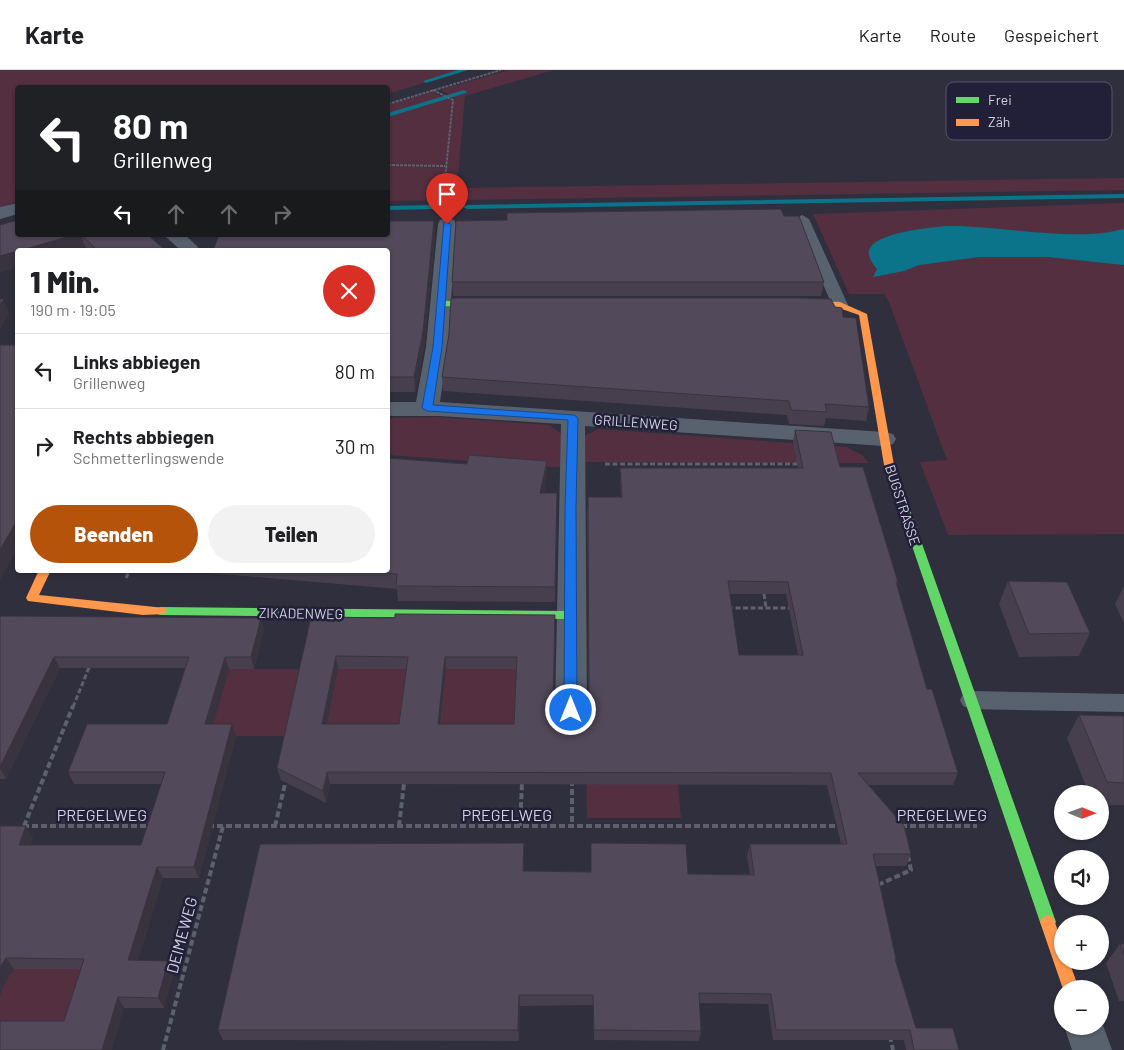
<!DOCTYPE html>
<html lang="de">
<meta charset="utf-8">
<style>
:root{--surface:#fff;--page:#f2f2f2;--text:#202124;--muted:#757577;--line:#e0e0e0;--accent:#b45309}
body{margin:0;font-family:Barlow,sans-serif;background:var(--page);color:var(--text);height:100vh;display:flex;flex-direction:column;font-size:19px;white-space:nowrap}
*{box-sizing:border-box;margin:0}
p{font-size:16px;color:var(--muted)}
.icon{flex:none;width:28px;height:28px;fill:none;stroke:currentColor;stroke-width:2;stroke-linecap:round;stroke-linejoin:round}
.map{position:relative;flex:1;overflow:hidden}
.drawer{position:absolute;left:15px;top:178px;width:375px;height:325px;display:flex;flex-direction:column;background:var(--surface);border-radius:5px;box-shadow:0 1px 4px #0004}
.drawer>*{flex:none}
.hud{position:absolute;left:15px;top:15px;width:375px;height:152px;border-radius:5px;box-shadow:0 1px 4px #0004;background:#202124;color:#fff;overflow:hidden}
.needle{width:32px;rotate:91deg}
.tools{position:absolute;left:1054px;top:715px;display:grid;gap:10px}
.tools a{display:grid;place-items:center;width:55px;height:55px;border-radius:50%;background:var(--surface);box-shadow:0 1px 4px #0004;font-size:25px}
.pin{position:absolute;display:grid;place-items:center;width:42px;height:42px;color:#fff;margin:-51px -21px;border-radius:50% 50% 50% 0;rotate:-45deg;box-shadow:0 0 5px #0007}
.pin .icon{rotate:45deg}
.me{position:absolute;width:55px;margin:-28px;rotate:0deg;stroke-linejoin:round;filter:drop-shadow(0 0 4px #0008)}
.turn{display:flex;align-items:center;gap:18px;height:105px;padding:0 15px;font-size:22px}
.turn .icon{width:65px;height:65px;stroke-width:2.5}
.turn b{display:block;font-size:35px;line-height:42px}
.lanes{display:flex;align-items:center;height:48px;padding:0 15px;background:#0003;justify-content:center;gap:25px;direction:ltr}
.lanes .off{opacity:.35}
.round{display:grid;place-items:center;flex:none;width:52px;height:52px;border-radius:26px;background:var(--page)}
.headline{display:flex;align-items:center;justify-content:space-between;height:85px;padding:0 15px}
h1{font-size:30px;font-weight:800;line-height:38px}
.primary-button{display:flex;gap:10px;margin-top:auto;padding:10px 15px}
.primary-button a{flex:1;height:58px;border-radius:30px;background:var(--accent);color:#fff;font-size:20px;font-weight:800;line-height:58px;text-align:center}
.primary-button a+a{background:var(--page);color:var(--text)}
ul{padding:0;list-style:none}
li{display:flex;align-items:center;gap:15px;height:75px;padding:0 15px;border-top:1px solid var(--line)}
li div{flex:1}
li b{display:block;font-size:19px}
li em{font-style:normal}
header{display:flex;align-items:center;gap:30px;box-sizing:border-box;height:70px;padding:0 25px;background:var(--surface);border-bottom:1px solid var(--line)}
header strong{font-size:24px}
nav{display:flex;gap:28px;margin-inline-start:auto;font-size:18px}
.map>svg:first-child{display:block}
.green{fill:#542f40}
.water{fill:#0b748b}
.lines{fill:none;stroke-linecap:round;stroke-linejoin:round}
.stream{fill:#0b748b;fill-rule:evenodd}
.path-far2{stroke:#5c616d;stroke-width:2;stroke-dasharray:3 1;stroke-linecap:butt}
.path-far1{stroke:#5c616d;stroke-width:3;stroke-dasharray:5 2.5;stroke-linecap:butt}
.path{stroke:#5c616d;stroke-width:4;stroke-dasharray:6 3;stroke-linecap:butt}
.lane{fill:#58626f;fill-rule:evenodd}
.street{fill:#58626f;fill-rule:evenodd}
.fast{fill:#63d668;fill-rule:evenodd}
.slow{fill:#ff974d;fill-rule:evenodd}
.wall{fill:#473f4d;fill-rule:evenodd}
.shaded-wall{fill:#39333f}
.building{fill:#52495a;stroke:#39333f;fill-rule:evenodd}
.route{fill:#1a73e8;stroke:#114b97}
.labels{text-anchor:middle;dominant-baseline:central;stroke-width:5;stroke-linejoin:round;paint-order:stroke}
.street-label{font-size:14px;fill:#d0d0e0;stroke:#212038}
.near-street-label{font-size:16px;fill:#d0d0e0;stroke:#212038}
.key{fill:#212038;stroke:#56556a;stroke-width:1}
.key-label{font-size:14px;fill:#d0d0e0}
</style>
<header>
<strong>Karte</strong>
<nav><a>Karte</a><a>Route</a><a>Gespeichert</a></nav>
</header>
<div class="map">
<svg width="1124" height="980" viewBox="0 0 1124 980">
<rect width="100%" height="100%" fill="#302f3d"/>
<path class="green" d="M0 0H465L388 24V18H18L17 132 0 137Z
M509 0H554L465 26 457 118 1124 108V120L388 131V35L432 22 450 30 455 28 440 20Z
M1124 133V464L948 465 920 392 947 390 889 232 884 224H849L813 144Z
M437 347 549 355 566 367V398L388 385V348Z
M599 359 846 377 862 385 869 393 581 392 580 368Z
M229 599H301L286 666H210Z
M338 599H410L401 666H325Z
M446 599H517L514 666H439Z
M585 633 678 715 681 748H587Z
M10 899H91L71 961H0V925Z"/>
<path class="water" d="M945 156C1002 155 1069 173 1124 159V195L1048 187H979L919 195 904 201 873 207 877 199C874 195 870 190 869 185 865 163 930 158 945 156Z"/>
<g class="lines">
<path class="stream" d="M458 0H468L426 13 423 11Z
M464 20 467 22 466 23 388 47V43Z
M1124 124V128L467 139 463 137 467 135Z
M431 135 435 137 434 139 388 140V136Z"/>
<path class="path-far2" d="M433 20 453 30 443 129
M388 34 501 0
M388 95 445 96"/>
<path class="path-far1" d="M605 394H801
M126 508 130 500
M764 524 766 538
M728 538H791
M73 637 90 595"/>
<path class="path" d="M572 710V756
M23 756H149
M24 756 73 636
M208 756H839
M275 756 285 714
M399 756 404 714
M520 756 522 714
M901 756H977
M878 815 911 800 908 786
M890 966 893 980
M163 980 223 756"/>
<path class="lane" d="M802 145 809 149 848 235 845 238H835L832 235 795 149Z
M971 621 1124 624V642L971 639 963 636 960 630 963 624Z"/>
<path class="street" d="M18 133V144L0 149V137Z
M447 148 454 150 456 154 448 277 440 332 884 362 893 364 896 369 893 374 884 376 585 356 587 640 582 649 571 652 560 649 555 640 561 354 440 346H388V332H416L426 277 438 154 440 150Z
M164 165H185L198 177 197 180H177L178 178Z
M1100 947 1112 980H1072L1064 956H1100Z"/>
<path class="fast" d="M440 231H488L492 234 488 237 437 236 436 234Z
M898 417 903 420 1056 852 1053 857 1048 859 1043 857 1040 852 893 420Z
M161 537 570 541 574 542 576 545 574 548 570 549 161 545 157 544 155 541 157 538Z"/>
<path class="slow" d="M796 230 840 232 867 244 894 395 903 420 902 422H894L884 395 859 245 839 238 793 235 792 233Z
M39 500H51L39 525 165 538 167 541 165 544 143 545 28 531 26 528Z
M1048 845 1053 847 1062 872V891H1069L1079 919H1063L1040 852 1043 847Z"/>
</g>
<path class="wall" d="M434 151 435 165 424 277 415 322H388V180Z
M0 155 18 165H148L165 180H87L85 177 75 180H18V197L0 202Z
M452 212H824L821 226H453Z
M835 237 843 247 869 337 866 351 826 348 824 356 789 354 787 345 443 321 442 307Z
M795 360 840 397 898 512 897 516 927 619 958 703 953 715H869L911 784 906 796H876L896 889 895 891 916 958 959 980H906L904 970H773L768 934 699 933 701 961 699 971 594 970 593 935 520 936 519 971 223 970 218 960 524 785V801L591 802V773L688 804H750L747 786 750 774H841L827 715 330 714 326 733 281 710 277 698 311 547 395 548 555 545 554 629 559 639 572 642 583 639 589 628 587 439 621 427 620 410V398H798L793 372ZM730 524H786L798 585H739ZM338 599H406L399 654H328ZM446 599H516L514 654H441Z
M547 406 544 423 557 438 555 532 398 531 397 519 174 500H388Z
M1008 511 1090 563 1079 586 1019 587 999 534Z
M1124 516V553L1115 534Z
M0 546 261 548 264 560 254 599H229L213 654 236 666 199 808H163L138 890 174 901 164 938H124L64 951 81 899H14L4 915 0 756 33 767 30 775H141L162 714H74L68 702 167 654 185 598H60L6 709H0Z
M1079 645 1124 646V735H1100V724H1089L1067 668Z
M1120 874H1124V931H1119L1106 893Z"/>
<path class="shaded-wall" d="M434 151 435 165 424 277 415 322 414 307Z
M74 165H81L85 177 75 180H22Z
M18 181V197L0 202V186Z
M4 229 9 244 0 259V235Z
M547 391V406L541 438 540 423Z
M18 449V478L0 510V480Z
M261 548 264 560 254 599 251 587Z
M336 586 338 599 325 666 322 654Z
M54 587 60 598 6 709 0 698V697Z
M225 587 229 599 210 666 205 654Z
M445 587 446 599 439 666 438 654Z
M232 654 236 666 199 808 194 797Z
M327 702 330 714 326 733 323 721Z
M26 756 33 767 26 786 19 775Z
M157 797 163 808 135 901 128 890Z
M6 888 14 899 4 915 0 925V897Z
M168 891 174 901 164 938 158 928Z
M519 925 520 936 519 971 518 960Z
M118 927 124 938 112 980H102Z"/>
<path class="building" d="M781 139 784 146H799L824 212H452L456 151 507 150V143Z
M18 150V165H74L22 180H18V181L0 186V155Z
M388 151H434L423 262 414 307H388V180H213L219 165H388Z
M82 165H148L165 180H97Z
M451 228H798L831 229 835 237 842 238 843 247 856 248 869 337 825 334 827 342 791 340 789 331 442 307 449 264Z
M0 229H4L0 235Z
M0 275H18V449L0 480Z
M795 360 831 362 840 397H863L898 512H896L927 619H932L958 703H858L904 756 911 784H873L896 889H895L916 958H953L959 980H914L910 960H776L771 924 699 923 701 961 594 960 593 925H519L518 960H218L260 774 524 773 523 801 591 802V773L686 774 688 804 754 805 750 774H847L831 703 327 702 323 721 277 698 311 547 395 548V544L555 545 553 629 559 639 572 642 583 639 589 628 588 427H622L620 398H803ZM728 511 788 512 803 585H739ZM336 586 408 587 399 654H322ZM445 587H517L514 654H438Z
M469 385 547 391 540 423H557L555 517 396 516 397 504 352 500H388V388L467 394Z
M1008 511 1067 512 1090 563 1029 564Z
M0 546 261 548 251 587H225L205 654H232L194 797H157L128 890 168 891 158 928 118 927 102 980H0V951H64L84 889 6 888 0 897V756H26L19 775H141L165 702H68L87 654H167L189 587H54L0 697Z
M1079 645 1124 646V713L1107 712Z
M1120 874H1124V885Z"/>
<path class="route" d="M444 152 451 154 442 277 433 335 574 345 578 348 576 438 577 640 575 643 571 645 566 643 564 640 565 438 568 350 427 341 422 338 433 277Z"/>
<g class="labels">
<g class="street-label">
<text transform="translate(636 352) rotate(4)">GRILLENWEG</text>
<text transform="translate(903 435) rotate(72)">BUGSTRASSE</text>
<text transform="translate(301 543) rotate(1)">ZIKADENWEG</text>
</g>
<g class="near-street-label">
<text x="102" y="744">PREGELWEG</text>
<text x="507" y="744">PREGELWEG</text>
<text x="942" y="744">PREGELWEG</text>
<text transform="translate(181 865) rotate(-75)">DEIMEWEG</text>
</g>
</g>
<rect x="946" y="12" width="166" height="58" rx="8" class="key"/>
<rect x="956" y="27" width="23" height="6" fill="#63d668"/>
<rect x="956" y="49" width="23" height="7" fill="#ff974d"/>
<g class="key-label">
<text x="988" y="35">Frei</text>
<text x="988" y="57">Zäh</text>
</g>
</svg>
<div class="tools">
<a><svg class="needle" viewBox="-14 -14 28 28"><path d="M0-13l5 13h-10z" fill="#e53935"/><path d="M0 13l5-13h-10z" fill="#757577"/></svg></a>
<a><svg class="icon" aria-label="sound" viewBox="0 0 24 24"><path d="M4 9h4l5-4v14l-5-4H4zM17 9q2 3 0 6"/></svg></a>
<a>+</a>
<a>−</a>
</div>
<div class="pin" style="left:447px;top:154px;background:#d93025"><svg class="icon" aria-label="arrive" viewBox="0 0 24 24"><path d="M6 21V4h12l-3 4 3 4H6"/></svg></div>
<svg class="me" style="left:571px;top:640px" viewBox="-20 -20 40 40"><circle r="17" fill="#1a73e8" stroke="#fff" stroke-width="3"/><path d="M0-11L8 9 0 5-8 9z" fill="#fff"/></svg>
<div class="hud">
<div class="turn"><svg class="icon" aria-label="left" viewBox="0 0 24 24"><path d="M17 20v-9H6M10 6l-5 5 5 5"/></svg><div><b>80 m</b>Grillenweg</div></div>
<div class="lanes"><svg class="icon" aria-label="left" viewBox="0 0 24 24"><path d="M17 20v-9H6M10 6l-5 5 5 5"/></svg><svg class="icon off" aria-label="ahead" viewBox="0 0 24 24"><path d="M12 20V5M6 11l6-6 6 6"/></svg><svg class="icon off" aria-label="ahead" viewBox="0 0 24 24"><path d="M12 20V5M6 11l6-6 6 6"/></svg><svg class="icon off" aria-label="right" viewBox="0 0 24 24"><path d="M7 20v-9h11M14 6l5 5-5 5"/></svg></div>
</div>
<section class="drawer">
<div class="headline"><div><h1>1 Min.</h1><p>190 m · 19:05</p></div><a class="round" style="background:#d93025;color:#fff"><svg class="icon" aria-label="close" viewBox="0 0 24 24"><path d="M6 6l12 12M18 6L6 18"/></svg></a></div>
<ul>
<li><svg class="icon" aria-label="left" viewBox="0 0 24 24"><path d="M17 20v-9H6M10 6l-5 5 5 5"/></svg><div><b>Links abbiegen</b><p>Grillenweg</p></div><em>80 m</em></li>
<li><svg class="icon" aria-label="right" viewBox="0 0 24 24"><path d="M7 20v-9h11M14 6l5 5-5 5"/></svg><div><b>Rechts abbiegen</b><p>Schmetterlingswende</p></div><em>30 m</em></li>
</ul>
<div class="primary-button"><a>Beenden</a><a>Teilen</a></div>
</section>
</div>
